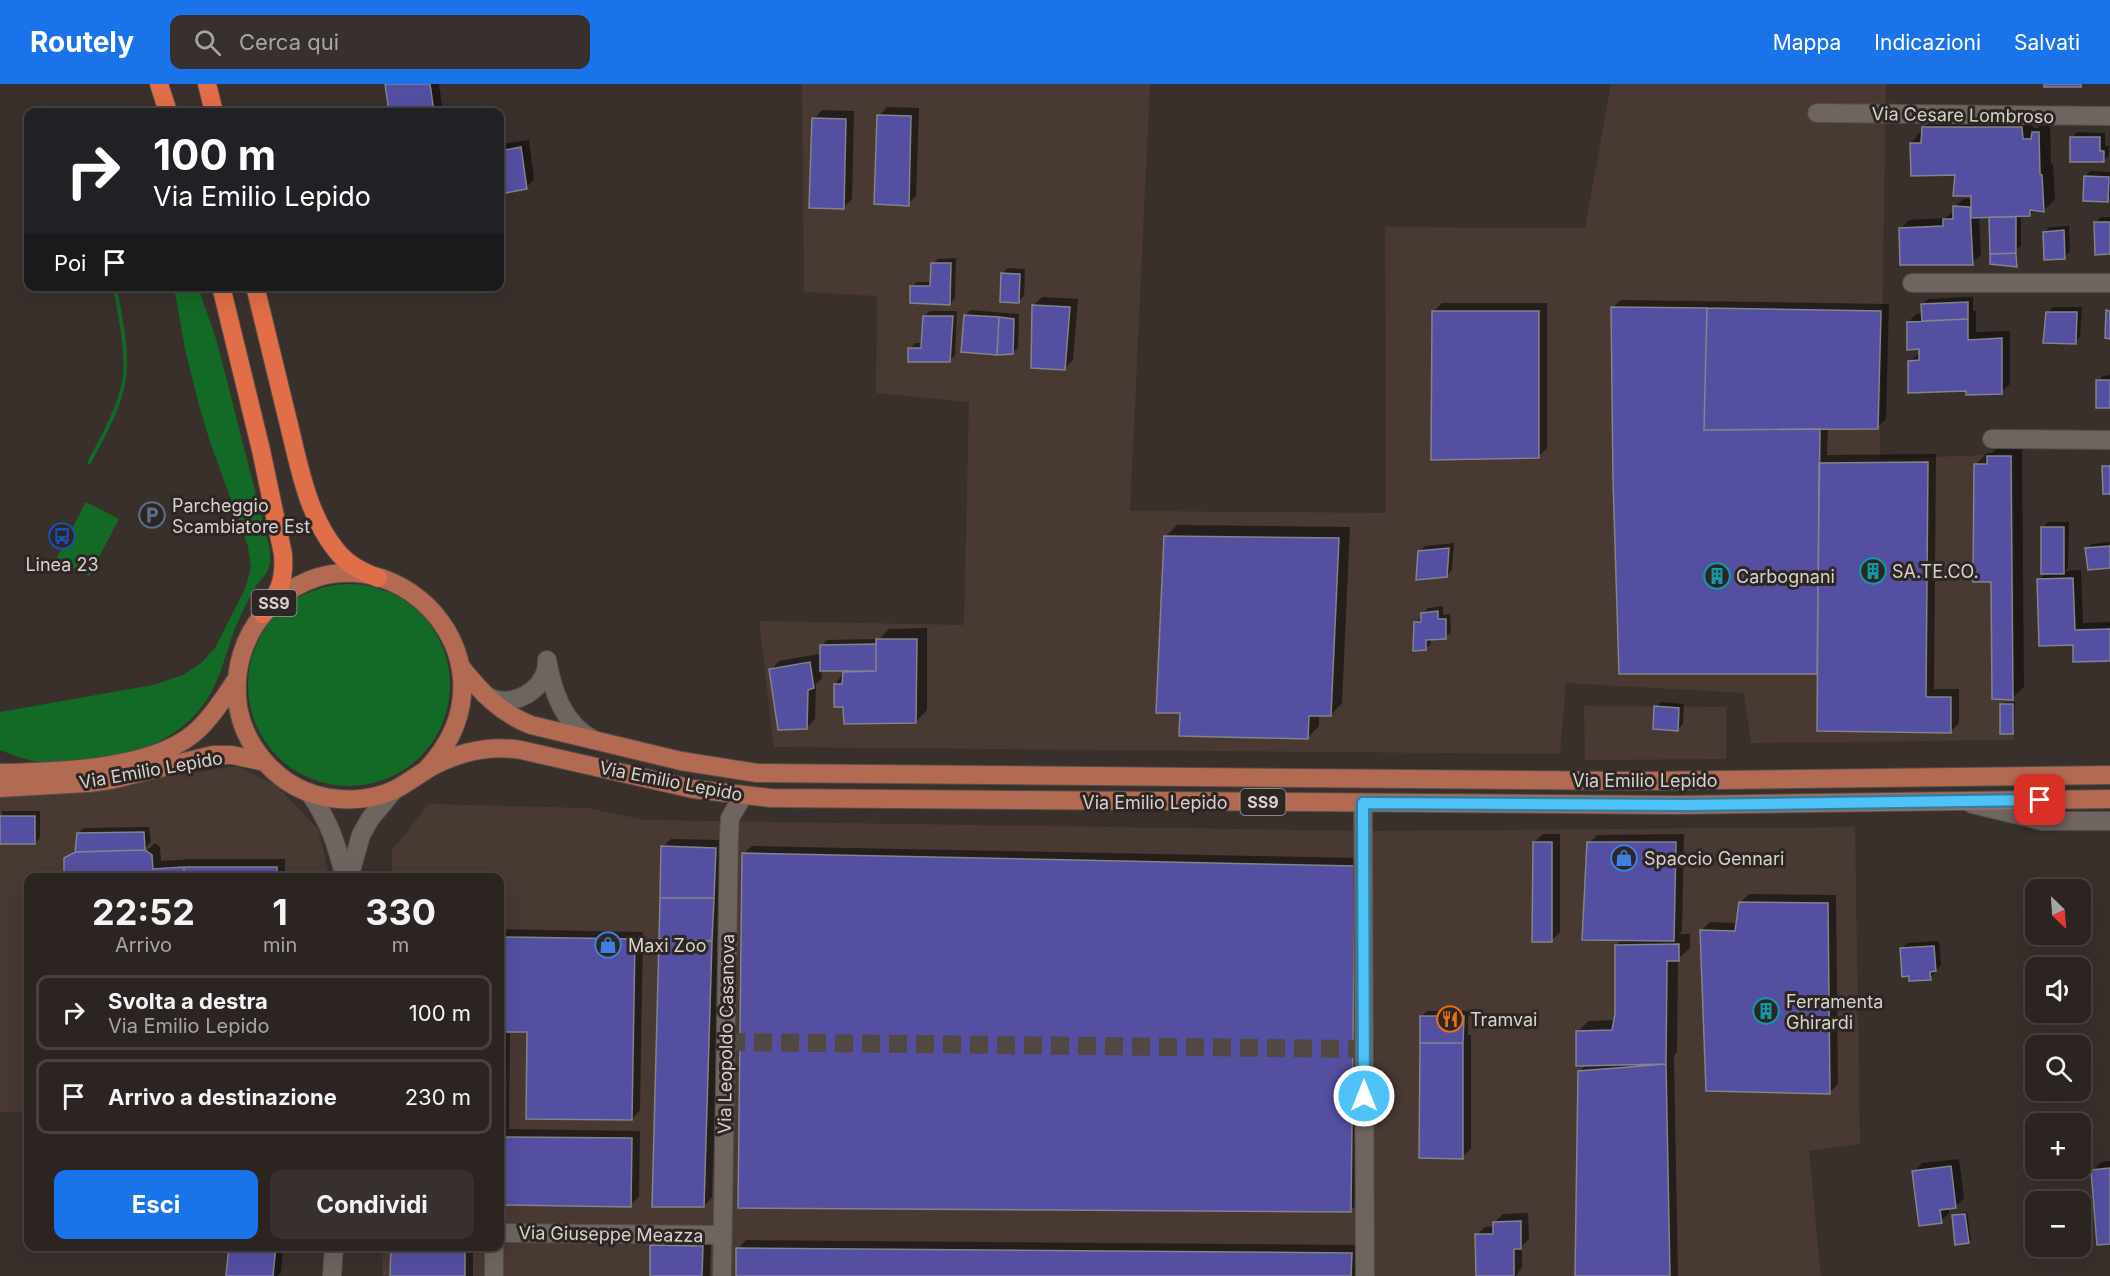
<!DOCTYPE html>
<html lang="it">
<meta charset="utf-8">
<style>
:root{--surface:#2b2421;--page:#37302e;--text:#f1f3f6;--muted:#a6a4a5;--line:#47413f;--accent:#1a73e8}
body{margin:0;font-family:Inter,sans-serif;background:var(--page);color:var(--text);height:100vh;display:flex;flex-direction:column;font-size:22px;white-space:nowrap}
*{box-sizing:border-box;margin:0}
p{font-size:20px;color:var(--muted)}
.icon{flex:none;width:33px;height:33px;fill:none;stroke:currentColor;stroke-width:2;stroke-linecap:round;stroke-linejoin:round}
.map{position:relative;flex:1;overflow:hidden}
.sheet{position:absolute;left:24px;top:789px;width:480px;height:378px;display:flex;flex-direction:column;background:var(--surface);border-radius:12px;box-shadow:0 6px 24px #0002,0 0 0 2px var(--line)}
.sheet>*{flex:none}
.top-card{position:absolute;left:24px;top:24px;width:480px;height:183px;border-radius:12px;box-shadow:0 6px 24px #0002,0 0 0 2px var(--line);background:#202124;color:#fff;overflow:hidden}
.needle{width:39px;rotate:155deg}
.fabs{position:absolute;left:2025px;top:795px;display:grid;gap:12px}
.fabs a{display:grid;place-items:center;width:66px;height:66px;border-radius:12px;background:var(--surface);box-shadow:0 6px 24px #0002,0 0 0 2px var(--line);font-size:30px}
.pin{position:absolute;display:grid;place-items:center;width:51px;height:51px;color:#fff;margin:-26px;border-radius:12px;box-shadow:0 3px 9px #0006}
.me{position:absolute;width:66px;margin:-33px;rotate:0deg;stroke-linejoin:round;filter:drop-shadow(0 0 4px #0008)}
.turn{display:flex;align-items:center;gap:21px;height:126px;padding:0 30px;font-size:27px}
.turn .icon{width:78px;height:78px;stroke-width:2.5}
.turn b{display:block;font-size:42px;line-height:51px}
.then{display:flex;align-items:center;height:57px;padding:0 30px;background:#0003;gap:12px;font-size:22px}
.eta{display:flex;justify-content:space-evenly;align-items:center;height:102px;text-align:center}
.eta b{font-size:36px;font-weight:700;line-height:42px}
.cta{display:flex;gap:12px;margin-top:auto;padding:12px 30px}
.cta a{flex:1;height:69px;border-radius:12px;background:var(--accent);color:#fff;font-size:24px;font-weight:700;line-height:69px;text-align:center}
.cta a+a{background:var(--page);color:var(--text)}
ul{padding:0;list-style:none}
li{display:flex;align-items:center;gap:18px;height:75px;margin:0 12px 9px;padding:0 18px;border:3px solid var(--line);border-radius:12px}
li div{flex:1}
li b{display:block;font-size:22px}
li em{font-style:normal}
header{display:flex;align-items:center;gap:36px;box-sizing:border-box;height:84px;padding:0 30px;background:var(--accent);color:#fff}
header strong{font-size:28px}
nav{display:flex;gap:33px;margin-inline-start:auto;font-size:21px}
.search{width:420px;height:54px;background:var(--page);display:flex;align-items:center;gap:15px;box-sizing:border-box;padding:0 21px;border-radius:12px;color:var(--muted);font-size:22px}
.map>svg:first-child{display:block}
.built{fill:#483933}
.green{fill:#136a26}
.shadow{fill:#0007}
.building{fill:#554fa2;stroke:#82838c;stroke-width:1.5}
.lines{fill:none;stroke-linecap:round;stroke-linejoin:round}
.street-tunnel{stroke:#514844;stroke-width:18;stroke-dasharray:18 9;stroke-linecap:butt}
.street-casing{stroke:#534c49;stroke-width:20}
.primary-casing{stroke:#534c49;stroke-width:20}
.highway-casing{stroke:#534c49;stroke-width:20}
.street{stroke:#6e6460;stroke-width:18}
.primary{stroke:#b26a52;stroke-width:18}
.highway{stroke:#e06e48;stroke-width:18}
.route-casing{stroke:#337fa1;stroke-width:15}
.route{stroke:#4fc3f7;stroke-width:10}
.labels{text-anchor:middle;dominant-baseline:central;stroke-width:6;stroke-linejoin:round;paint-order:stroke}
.shield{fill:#2e2623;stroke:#a49e9b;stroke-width:1.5}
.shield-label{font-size:16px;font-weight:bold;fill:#d7d1cf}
.street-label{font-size:18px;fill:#d7d1cf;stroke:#2e2623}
.poi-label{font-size:18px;fill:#d7d1cf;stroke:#2e2623;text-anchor:start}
</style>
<header>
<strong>Routely</strong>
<div class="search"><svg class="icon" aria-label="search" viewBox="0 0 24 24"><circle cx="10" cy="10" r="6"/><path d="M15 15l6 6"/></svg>Cerca qui</div>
<nav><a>Mappa</a><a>Indicazioni</a><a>Salvati</a></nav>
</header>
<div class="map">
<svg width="2110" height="1192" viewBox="0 0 2110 1192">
<rect width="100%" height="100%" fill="#39302c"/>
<path class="built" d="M802 0H1150L1130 427 1386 429 1385 143 1585 144 1611 0H1886L1880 375 2014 370V656L1751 659 1744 609 1566 599 1560 670 774 663 759 537 964 541 969 318 876 309 877 212 804 208Z
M1584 622 1726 623V675L1585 676Z
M237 682 277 702 318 745 330 793 28 794V1028H0V709H45Z
M429 720 587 724 646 736 1370 747 1855 743 1860 1060 1809 1067 1821 1192H382L383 1163 500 1162V794L392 793V766Z"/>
<path class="green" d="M113 203H117C122 235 132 271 124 304 118 331 103 356 90 381L87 379C100 353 116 327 122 299 127 267 118 233 113 203Z
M174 203H198L217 258 269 462C274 491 263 489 251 510 247 518 243 527 239 535 227 561 223 591 207 615 179 660 125 674 76 677 64 678 51 680 39 678 26 676 13 671 0 666V628L153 601 183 591 201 579 215 564 245 505 251 484 248 462 210 358 199 321 185 265Z
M86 418 119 435 89 492 56 475Z
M248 601a101 101 0 1 1 202 0a101 101 0 1 1-202 0Z"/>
<path class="shadow" d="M387 0H439L443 28H391Z
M887 23 919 24 916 112 908 120 879 32Z
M822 26 854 27 852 115 843 124 814 35Z
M1934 32H2033V44H2038L2045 37H2050L2051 80H2053L2055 115 2044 126 2035 125 2030 131H2021V162L2017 165 2018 179 2016 182 1991 132 1979 133 1981 171 1972 179 1901 145 1909 136 1945 134 1955 127V123L1963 115H1972V111L1957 89 1911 59Z
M2077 48 2105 49V62H2109V71L2104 77 2072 54Z
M529 56 534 95 526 104 500 108V60Z
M2090 87 2110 88V114L2107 116 2085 93Z
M2101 133H2110V169L2096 139Z
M2069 142 2070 168 2064 173 2044 148 2050 143Z
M956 174 955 214 950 220 912 203 917 198H932L933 180 938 175Z
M1007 184 1025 185 1024 212 1018 218 1002 190Z
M1042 213 1078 215 1073 276 1064 285 1034 221Z
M1973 213V227H1976V248L2010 247V300L2001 308 1967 305 1909 278 1920 269V264L1908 238 1917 230 1923 229V220L1928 215Z
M1621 216 1889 220 1886 335 1878 343 1828 344 1827 371 1936 370 1934 605H1959V639L1950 648 1819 588H1620L1612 224Z
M1442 219H1547V364L1538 373 1434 227Z
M2053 223H2082L2080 253 2075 258 2047 228Z
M970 226 1019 230 1018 264 1012 269 965 232Z
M930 227H957L955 271 949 277 910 265 915 259H923L924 232Z
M2110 291V322L2098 297 2103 292Z
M2000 361H2022L2024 603 2012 614 1976 380 1987 369H1992Z
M2048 438H2069L2068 483 2065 487 2081 486 2083 539 2110 538V575L2074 559 2039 496 2046 489 2043 443Z
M1177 441 1350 443 1342 619 1331 631 1319 630V642L1308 653 1182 628 1166 452Z
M2110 458V482L2087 465 2092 460Z
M1454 459 1452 486 1447 491 1420 467 1425 462Z
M1443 522V531L1450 530 1451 548 1445 554H1431V560L1425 565 1415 539 1422 533V530L1428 524Z
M927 544V626L916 638 845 622 835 600 847 585H821L822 594 816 600 815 635 806 644 771 586 779 577 819 570 820 580H822V562L827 556 879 555 889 545Z
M1661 618 1684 620 1683 640 1678 645 1655 623Z
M2004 618H2015L2014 646 2012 649 2002 621Z
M2 727H40V754L35 759H0Z
M149 743 151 758 139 770 141 772 155 759 160 763 161 777 194 775H285V794H66V774L77 764 78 749 84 744Z
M1543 750H1560V848L1551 857 1534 758Z
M1684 750 1682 847 1679 850H1690V864L1678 875 1677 968 1674 971 1678 1192H1576L1579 988 1587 980 1577 948 1589 937 1615 936 1616 861 1623 855 1589 759 1597 751Z
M671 755 724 756 712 1113 704 1122 662 763Z
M752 762 1363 774 1359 1118 1350 1127 743 770Z
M1749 810 1836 811 1838 1000 1829 1009 1701 847 1710 838 1737 839 1740 819Z
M500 845 643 848 640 1026 632 1035 528 947 510 946 509 1045 640 1047 639 1113 630 1121 500 1120Z
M1939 857 1941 881 1930 894 1902 865 1907 859Z
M1427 927H1468V951H1471V1065L1462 1073 1421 933Z
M1959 1075 1964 1114 1956 1122 1949 1123V1129L1941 1137 1914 1088 1922 1079Z
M2110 1077V1159L2092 1087 2101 1078Z
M1967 1128 1971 1156 1968 1158 1953 1132 1956 1130Z
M1528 1129 1529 1155 1522 1162V1183L1516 1192H1481L1477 1151 1485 1143 1495 1142V1138L1503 1130Z
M660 1154H711L710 1192H651L652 1162Z
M746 1156 1359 1161V1192H738V1165Z
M230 1162H283L281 1189 277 1192H228Z
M393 1162H473V1192H392Z"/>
<path class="building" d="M385 0H430L434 28H389Z
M2044 0H2081V3H2044Z
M877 31 911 32 909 122 874 120Z
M812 34 846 35 844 125 809 124Z
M1922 43H2022L2023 55H2031L2032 48H2039L2040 90 2042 91 2044 128 2030 126V132L1971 134V112H1953L1955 91 1911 92 1910 59H1921Z
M2070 53H2100V67H2104V78H2070Z
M521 63 527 105 500 110V67Z
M2084 92 2109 93 2108 118 2083 117Z
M1953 122 1970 123 1973 181H1900L1899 144 1943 142V135H1953Z
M1989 133H2016V169L1990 170Z
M2094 138H2110V170L2095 171Z
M2064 146 2065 175 2044 176 2043 148Z
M2016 169 2017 183 1990 180V170Z
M931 179H951L950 221 910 219V202H930Z
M1001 189 1020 190 1019 219 1000 218Z
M1968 218V235L1922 237 1921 220Z
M1032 221 1070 223 1065 286 1031 284Z
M1611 223 1707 224 1704 346 1820 345 1817 590H1619L1613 396Z
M1707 224 1881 227 1878 345 1704 346Z
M2106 226 2110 227V255L2105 254Z
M1432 227H1539V374L1431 376Z
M2046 228H2077L2076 260 2043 259Z
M964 231 999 233 997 271 961 268Z
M923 232H953L950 278H908V264H921Z
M999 233 1014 235 1013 270 997 271Z
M1968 235V256L2002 254V310L1966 311V307L1908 309V277L1919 276V265L1907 266V238Z
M2096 296H2110V324H2096Z
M1987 372H2011L2013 616 1992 615 1991 498H1973L1974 380H1987Z
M1928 378 1926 613H1951V649L1817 647 1819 379Z
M2102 382H2110V410H2103Z
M2041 443H2064V490H2041Z
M1164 452 1339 454 1331 632H1309L1308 655 1179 652 1180 629H1156Z
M2110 462V484L2088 486 2085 464Z
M1449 464 1447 493 1416 496 1418 467Z
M2073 494 2075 546 2110 545V577L2073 578V561L2039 562 2037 495Z
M1438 527V535H1446V555L1426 556V566L1413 567 1414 538H1421V529Z
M876 555H917L916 639 844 640 843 623H834V600H842L843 588 876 587Z
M876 560V587H820V561Z
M810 578 814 604 808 606 807 645 778 646 769 585Z
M2000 620H2013V650H2000Z
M1654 622 1679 624 1678 647 1653 645Z
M0 732H35V760H0Z
M144 748 145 766 75 768 77 749Z
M1533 758H1552V858H1532Z
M1587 758H1676L1674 857 1582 856Z
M661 762 716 764 714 814H660Z
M145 766 152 771 153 785 184 783V794H64V774L75 768Z
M742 769 1355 782 1351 1128 738 1124Z
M184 783H277V794H184Z
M660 814H714L712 857 659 855Z
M1739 818 1828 819 1830 1010 1706 1007 1700 846 1735 847Z
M500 853 635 855 632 1036 526 1035 527 948H502L501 1053 632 1054 631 1123 500 1121Z
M659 855 712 857 704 1123H652Z
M1679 860V877H1667L1666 980 1576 982V947L1612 946 1615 930V861Z
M1934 862 1936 887 1930 888 1931 896 1909 897V892L1902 893 1900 864Z
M1420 932H1464L1463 959H1420Z
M1420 959H1463V1075L1419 1074Z
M1666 980 1670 1192H1575L1578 987Z
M1951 1082 1956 1124 1940 1126 1942 1139 1919 1142 1912 1087Z
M2110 1084V1160L2097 1161 2091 1086Z
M1965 1130 1969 1159 1955 1161 1952 1131Z
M1521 1137V1165H1514V1192H1476L1475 1150H1493V1138Z
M650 1161 703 1162 702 1192H650Z
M229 1162H276L273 1192H226Z
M391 1162 465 1165V1192H390Z
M736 1164 1352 1169 1351 1192H736Z"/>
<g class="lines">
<path class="street-tunnel" d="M727 958 1364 965"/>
<g class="street-casing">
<path id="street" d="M1817 29 2110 32
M1912 199H2110
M1992 355 2110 356
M547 576C553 608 563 640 594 656
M484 610C508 628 547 607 547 578
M309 708C330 739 336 758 345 794
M1363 719 1365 1192
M1972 720 2042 737H2110
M349 794 361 751 370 735 394 706
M500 1149 722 1151
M494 1162V1192
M332 1192 334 1162
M722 1192 729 752 730 734 743 712"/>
</g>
<g class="primary-casing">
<path id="primary" d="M460 582C481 608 500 629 531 641L681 677 757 689 1641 697 2110 691
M425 687C537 570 371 418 268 525 243 551 233 587 238 622 244 660 273 696 310 709 337 718 368 718 394 706 408 699 420 689 433 682 460 668 491 661 521 666L693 705 771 714 1677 721 2110 715
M0 689C54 688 149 686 193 650 210 636 223 615 236 596
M0 704 88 699 111 696 213 671H232L265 678"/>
</g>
<g class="highway-casing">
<path id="highway" d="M159 0 168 28
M207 0 214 28
M221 202 261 366 283 470C285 497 279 509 263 530
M255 202C266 247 277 292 288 337 299 381 307 430 336 466 348 481 361 487 378 494"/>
</g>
<use href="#street" class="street"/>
<use href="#primary" class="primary"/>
<use href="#highway" class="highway"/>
</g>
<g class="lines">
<g class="route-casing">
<path id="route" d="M1364 1012 1363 719 1686 721 2040 716"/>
</g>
<use href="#route" class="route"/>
</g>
<defs>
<g id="parking-ring" transform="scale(1.35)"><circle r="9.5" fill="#2e2623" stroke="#5c6f8a" stroke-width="1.5"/><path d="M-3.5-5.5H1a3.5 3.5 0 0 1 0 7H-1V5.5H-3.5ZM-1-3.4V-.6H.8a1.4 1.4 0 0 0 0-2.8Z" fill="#5c6f8a"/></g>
<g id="bus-ring" transform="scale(1.35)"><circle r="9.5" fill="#2e2623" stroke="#1a4fb4" stroke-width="1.5"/><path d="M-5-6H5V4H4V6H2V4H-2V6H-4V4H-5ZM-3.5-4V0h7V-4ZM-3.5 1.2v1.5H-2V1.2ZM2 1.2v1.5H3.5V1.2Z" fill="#1a4fb4"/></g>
<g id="building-ring" transform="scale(1.35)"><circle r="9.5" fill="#2e2623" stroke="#0f9aa8" stroke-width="1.5"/><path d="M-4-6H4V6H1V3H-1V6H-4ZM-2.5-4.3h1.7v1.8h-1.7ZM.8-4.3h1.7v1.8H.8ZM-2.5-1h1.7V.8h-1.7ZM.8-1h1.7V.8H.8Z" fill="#0f9aa8"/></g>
<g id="shop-ring" transform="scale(1.35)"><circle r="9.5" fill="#2e2623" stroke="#3f7fe0" stroke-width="1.5"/><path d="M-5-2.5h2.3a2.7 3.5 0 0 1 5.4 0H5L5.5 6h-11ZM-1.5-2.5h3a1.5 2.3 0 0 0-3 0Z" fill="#3f7fe0"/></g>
<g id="restaurant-ring" transform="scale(1.35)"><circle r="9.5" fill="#2e2623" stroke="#e8710a" stroke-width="1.5"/><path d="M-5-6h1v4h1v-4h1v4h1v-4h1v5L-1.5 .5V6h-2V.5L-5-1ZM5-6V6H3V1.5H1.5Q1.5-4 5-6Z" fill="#e8710a"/></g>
</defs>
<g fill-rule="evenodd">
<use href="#parking-ring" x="152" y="431"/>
<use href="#bus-ring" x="62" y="452"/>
<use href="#building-ring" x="1873" y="487"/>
<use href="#building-ring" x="1717" y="492"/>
<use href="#shop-ring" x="1624" y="774"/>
<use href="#shop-ring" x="608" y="861"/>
<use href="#building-ring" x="1766" y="927"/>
<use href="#restaurant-ring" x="1450" y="935"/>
</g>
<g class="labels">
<g class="shield">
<rect x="251.5" y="506" width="45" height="26" rx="4.5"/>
<rect x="1240.5" y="705" width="45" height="26" rx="4.5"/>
</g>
<g class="shield-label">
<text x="274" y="519">SS9</text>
<text x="1263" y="718">SS9</text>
</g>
<g class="street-label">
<text transform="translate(1963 31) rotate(1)">Via Cesare Lombroso</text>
<text transform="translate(151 686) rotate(-10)">Via Emilio Lepido</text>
<text x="1645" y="696">Via Emilio Lepido</text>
<text transform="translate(671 697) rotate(11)">Via Emilio Lepido</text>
<text x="1155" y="718">Via Emilio Lepido</text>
<text transform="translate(726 950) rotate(-89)">Via Leopoldo Casanova</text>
<text transform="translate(611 1150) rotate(1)">Via Giuseppe Meazza</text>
</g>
<g class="poi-label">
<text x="172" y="421">Parcheggio<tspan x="172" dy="21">Scambiatore Est</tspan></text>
<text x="62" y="480" text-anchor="middle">Linea 23</text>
<text x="1892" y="487">SA.TE.CO.</text>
<text x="1736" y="492">Carbognani</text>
<text x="1644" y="774">Spaccio Gennari</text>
<text x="628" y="861">Maxi Zoo</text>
<text x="1786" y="917">Ferramenta<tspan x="1786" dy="21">Ghirardi</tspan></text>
<text x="1470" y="935">Tramvai</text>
</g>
</g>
</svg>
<div class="fabs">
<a><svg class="needle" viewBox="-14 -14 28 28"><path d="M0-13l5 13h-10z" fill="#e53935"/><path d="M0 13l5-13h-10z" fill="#a6a4a5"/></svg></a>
<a><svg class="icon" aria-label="sound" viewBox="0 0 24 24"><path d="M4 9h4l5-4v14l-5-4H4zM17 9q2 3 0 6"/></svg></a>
<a><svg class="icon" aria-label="search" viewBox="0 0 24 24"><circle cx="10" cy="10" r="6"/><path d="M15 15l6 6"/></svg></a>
<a>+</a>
<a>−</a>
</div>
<div class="pin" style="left:2040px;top:716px;background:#d93025"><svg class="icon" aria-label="arrive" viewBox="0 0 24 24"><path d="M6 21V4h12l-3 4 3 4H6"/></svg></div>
<svg class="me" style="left:1364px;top:1012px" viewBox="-20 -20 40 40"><circle r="17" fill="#4fc3f7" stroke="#fff" stroke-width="3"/><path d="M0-11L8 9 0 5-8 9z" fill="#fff"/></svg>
<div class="top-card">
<div class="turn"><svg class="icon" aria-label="right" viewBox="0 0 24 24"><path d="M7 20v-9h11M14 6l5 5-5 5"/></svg><div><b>100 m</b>Via Emilio Lepido</div></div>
<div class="then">Poi<svg class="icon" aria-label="arrive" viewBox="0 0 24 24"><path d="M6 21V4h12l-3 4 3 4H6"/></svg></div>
</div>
<section class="sheet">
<div class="eta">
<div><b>22:52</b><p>Arrivo</p></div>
<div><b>1</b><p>min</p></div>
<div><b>330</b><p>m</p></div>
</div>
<ul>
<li><svg class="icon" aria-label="right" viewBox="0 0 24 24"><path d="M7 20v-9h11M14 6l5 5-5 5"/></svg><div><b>Svolta a destra</b><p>Via Emilio Lepido</p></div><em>100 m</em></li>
<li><svg class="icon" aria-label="arrive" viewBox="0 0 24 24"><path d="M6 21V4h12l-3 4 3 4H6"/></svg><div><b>Arrivo a destinazione</b></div><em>230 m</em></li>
</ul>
<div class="cta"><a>Esci</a><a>Condividi</a></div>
</section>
</div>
